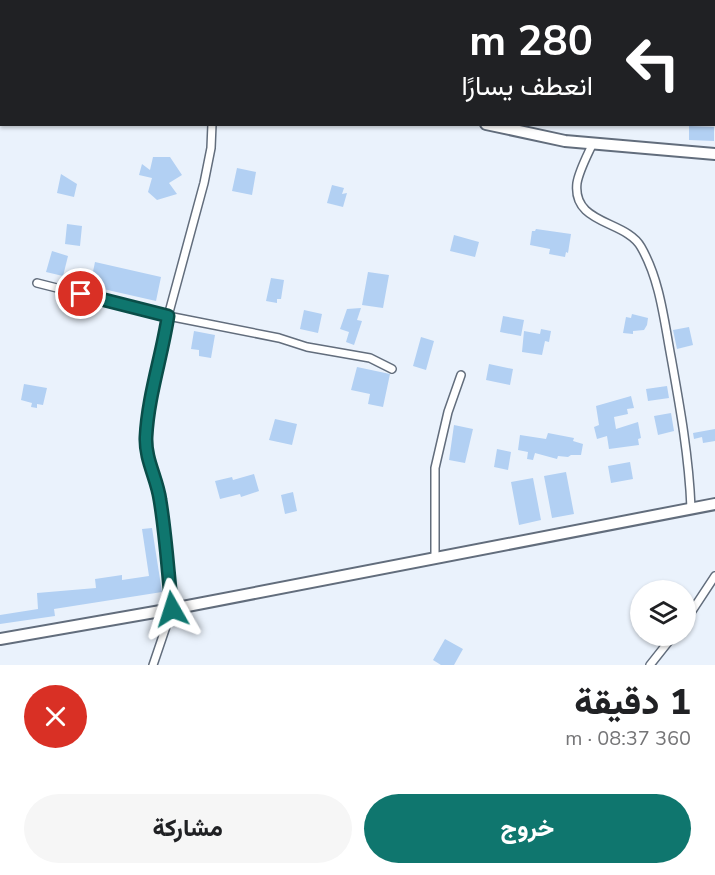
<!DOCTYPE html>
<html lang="ar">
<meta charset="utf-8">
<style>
:root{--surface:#fff;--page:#f6f6f6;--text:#202124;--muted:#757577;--accent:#0f766e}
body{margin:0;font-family:"Nunito Sans",Vazirmatn,sans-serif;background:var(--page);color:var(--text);direction:rtl;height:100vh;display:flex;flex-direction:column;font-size:22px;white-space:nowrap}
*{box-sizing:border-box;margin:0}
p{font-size:20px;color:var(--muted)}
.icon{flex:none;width:33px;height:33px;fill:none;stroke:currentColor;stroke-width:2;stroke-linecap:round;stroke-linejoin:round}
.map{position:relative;height:665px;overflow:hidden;direction:ltr}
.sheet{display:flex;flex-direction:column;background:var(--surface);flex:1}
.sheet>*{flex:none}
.guide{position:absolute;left:0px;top:0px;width:716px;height:126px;box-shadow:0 2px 4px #0004;direction:rtl;background:#202124;color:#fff;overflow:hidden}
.tools{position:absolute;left:630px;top:580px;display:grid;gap:12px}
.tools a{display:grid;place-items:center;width:66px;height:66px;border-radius:50%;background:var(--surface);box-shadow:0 2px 4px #0004;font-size:30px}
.pin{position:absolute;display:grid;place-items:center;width:51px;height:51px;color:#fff;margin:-26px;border:3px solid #fff;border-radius:50%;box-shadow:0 2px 6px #0007}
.me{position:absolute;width:66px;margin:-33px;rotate:354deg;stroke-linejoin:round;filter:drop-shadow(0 0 4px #0008)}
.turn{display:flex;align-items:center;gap:21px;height:126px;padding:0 24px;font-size:27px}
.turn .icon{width:78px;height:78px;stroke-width:2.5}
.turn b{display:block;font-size:42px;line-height:51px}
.round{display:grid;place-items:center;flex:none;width:63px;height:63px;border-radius:32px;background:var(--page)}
.head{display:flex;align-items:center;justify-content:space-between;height:102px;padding:0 24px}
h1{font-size:36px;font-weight:800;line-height:45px}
.cta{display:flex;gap:12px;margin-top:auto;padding:12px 24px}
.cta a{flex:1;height:69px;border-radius:36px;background:var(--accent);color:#fff;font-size:24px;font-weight:800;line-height:69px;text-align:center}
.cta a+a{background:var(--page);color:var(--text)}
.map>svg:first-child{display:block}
.building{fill:#b2d0f3}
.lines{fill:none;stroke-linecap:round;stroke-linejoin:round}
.street-casing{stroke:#626d7c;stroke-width:10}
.secondary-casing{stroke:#626d7c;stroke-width:14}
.street{stroke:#fff;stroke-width:7}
.secondary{stroke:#fff;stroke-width:10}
.route-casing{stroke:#0a4d48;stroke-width:15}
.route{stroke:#0f766e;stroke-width:10}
</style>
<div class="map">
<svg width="715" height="665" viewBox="0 0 715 665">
<rect width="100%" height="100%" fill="#eaf2fc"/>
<path class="building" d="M689 126 714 127V141L689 140Z
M153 157H170L182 175 169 183 177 194 157 200 148 192 152 178 139 175 142 164 150 170Z
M237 168 256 172 252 195 232 191Z
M61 174 77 184 74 197 57 193Z
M332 185 344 188 342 194 347 193 343 207 327 203Z
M67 224 82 226 80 246 65 244Z
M536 229 571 234 568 253 566 252 565 257 549 254 550 249 530 245 532 231H535Z
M454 235 479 242 475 257 450 251Z
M52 251 68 256 63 276 46 272Z
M95 262 161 277 156 301 90 286Z
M368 272 389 275 383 308 362 305Z
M271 278 284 280 281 299H277V303L266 301Z
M361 308 357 320 362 321 354 345 346 342 349 332 340 329 347 309Z
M304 310 322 314 318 333 300 329Z
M632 314 648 318 647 325 644 330 633 331V334L623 333 626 317 631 318Z
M503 316 524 320 521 336 500 332Z
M689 327 693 345 677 349 673 330Z
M541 329 551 331 549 342 545 341 542 355 522 352 524 331 540 334Z
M194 331 215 335 211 358 199 356V350L191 349Z
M421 337 434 341 426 370 413 366Z
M489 364 513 369 510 385 486 380Z
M357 367 390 374 383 407 368 404 370 394 351 390Z
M24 384 47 388 43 405 37 404V408L31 407 32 403 21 400Z
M667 386 669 398 648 401 646 389Z
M631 396 634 408 627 409 628 414 614 417 616 429 638 422 641 438 638 439 639 445 609 449 607 436 597 439 594 427 599 425 596 406Z
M671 413 674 431 658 435 654 416Z
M275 419 297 424 292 445 269 440Z
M454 425 473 429 465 463 449 460Z
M715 429V441L703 443 702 437 694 439 693 433Z
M548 433 574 438 573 441 583 444 581 455H571L568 457 558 456 557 459 535 453 533 460 527 459 528 452 518 450 520 435 546 439Z
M497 449 511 452 508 470 494 467Z
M630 462 633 479 611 483 608 466Z
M566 472 574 514 552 518 544 476Z
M254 474 259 491 241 497 240 494 220 499 215 481 232 477 233 480Z
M533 478 541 520 519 525 511 482Z
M293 492 297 511 285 514 281 495Z
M152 528 162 592 54 609 55 616 0 624V615L38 609 37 593 96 588 95 579 122 575V580L149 576 142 529Z
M445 639 463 649 454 665H441L433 660Z"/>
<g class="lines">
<g class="street-casing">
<path id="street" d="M592 145C587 156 579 171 577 183 572 225 626 220 641 247 660 280 664 320 671 357 680 407 689 457 691 508
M37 283 168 316 279 338 307 347 370 358 392 369
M435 558V468L448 412 461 375
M686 620 715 576
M153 665 172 609 160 496 149 467 146 439 154 376 163 347 168 316 204 183 211 148 212 124
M650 665 673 636"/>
</g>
<g class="secondary-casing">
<path id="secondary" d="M0 18 2 19
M486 124 565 141 715 154
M0 639 172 609 715 504"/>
</g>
<use href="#street" class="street"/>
<use href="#secondary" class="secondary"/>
</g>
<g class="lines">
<g class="route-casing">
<path id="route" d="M81 294 168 316C162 356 148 396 146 437 145 460 157 478 160 500 166 536 168 573 172 609"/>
</g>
<use href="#route" class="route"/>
</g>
</svg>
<div class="tools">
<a><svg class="icon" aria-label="layers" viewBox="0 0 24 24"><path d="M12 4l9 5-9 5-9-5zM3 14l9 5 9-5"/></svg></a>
</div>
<div class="pin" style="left:81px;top:294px;background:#d93025"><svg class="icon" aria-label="arrive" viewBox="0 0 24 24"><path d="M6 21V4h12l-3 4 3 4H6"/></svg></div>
<svg class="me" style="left:172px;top:609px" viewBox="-20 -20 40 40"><path d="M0-17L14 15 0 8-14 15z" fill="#0f766e" stroke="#fff" stroke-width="4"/></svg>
<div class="guide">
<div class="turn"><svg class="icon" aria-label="left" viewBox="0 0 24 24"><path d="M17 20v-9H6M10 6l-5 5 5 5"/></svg><div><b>280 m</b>انعطف يسارًا</div></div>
</div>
</div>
<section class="sheet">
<div class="head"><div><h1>1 دقيقة</h1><p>360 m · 08:37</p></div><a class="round" style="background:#d93025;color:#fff"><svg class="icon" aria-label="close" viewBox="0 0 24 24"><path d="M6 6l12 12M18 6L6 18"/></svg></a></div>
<div class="cta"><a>خروج</a><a>مشاركة</a></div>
</section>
